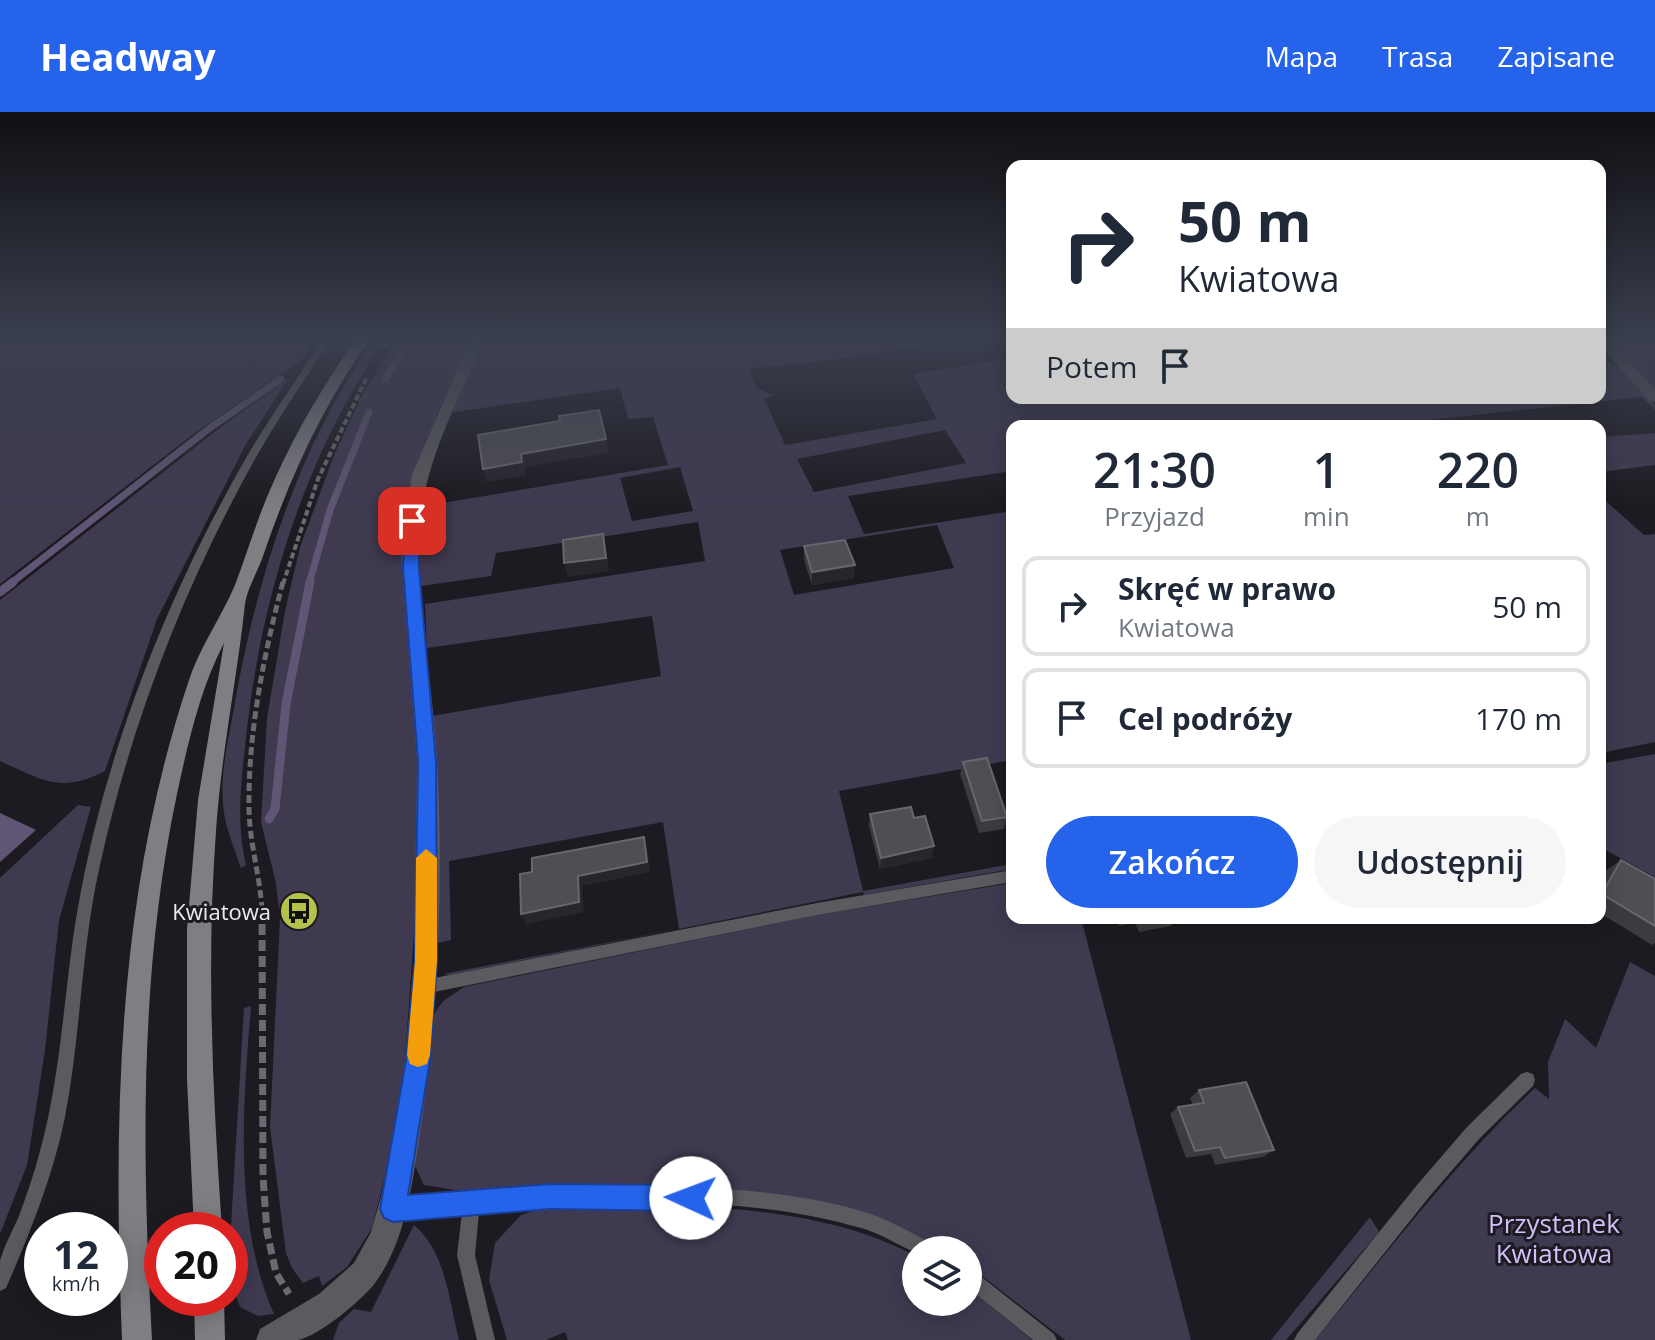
<!DOCTYPE html>
<html lang="pl">
<meta charset="utf-8">
<style>
:root{--surface:#fff;--page:#f6f6f7;--text:#1f2937;--muted:#747a83;--line:#e0e1e3;--accent:#2563eb}
body{margin:0;font-family:"Open Sans",sans-serif;background:var(--page);color:var(--text);height:100vh;display:flex;flex-direction:column;font-size:30px;white-space:nowrap}
*{box-sizing:border-box;margin:0}
p{font-size:26px;color:var(--muted)}
.icon{flex:none;width:44px;height:44px;fill:none;stroke:currentColor;stroke-width:2;stroke-linecap:round;stroke-linejoin:round}
.map{position:relative;flex:1;overflow:hidden}
.details{position:absolute;left:1006px;top:308px;width:600px;height:504px;display:flex;flex-direction:column;background:var(--surface);border-radius:16px;box-shadow:0 4px 20px #0003}
.details>*{flex:none}
.guide{position:absolute;left:1006px;top:48px;width:600px;height:244px;border-radius:16px;box-shadow:0 4px 20px #0003;background:#fff;color:var(--text);overflow:hidden}
.tools{position:absolute;left:902px;top:1124px;display:grid;gap:16px}
.tools a{display:grid;place-items:center;width:80px;height:80px;border-radius:50%;background:var(--surface);box-shadow:0 4px 20px #0003;font-size:40px}
.speed{position:absolute;left:24px;top:1100px;display:flex;gap:16px;font-size:40px;font-weight:700;text-align:center}
.speed>*{display:grid;place-content:center;width:104px;height:104px;border-radius:50%;background:var(--surface);box-shadow:0 4px 20px #0003;line-height:1}
.speed small{font-size:20px;font-weight:400}
.speed .limit{border:12px solid #d22;background:#fff;color:#111}
.pin{position:absolute;display:grid;place-items:center;width:68px;height:68px;color:#fff;margin:-34px;border-radius:16px;box-shadow:0 4px 12px #0006}
.me{position:absolute;width:88px;margin:-44px;rotate:272deg;stroke-linejoin:round;filter:drop-shadow(0 0 6px #0008)}
.turn{display:flex;align-items:center;gap:28px;height:168px;padding:0 40px;font-size:36px}
.turn .icon{width:104px;height:104px;stroke-width:2.5}
.turn b{display:block;font-size:56px;line-height:68px}
.then{display:flex;align-items:center;height:76px;padding:0 40px;background:#0003;gap:16px;font-size:30px}
.eta{display:flex;justify-content:space-evenly;align-items:center;height:136px;text-align:center}
.eta b{font-size:48px;font-weight:600;line-height:56px}
.button{display:flex;gap:16px;margin-top:auto;padding:16px 40px}
.button a{flex:1;height:92px;border-radius:48px;background:var(--accent);color:#fff;font-size:32px;font-weight:600;line-height:92px;text-align:center}
.button a+a{background:var(--page);color:var(--text)}
ul{padding:0;list-style:none}
li{display:flex;align-items:center;gap:24px;height:100px;margin:0 16px 12px;padding:0 24px;border:4px solid var(--line);border-radius:16px}
li div{flex:1}
li b{display:block;font-size:30px}
li em{font-style:normal}
header{display:flex;align-items:center;gap:48px;box-sizing:border-box;height:112px;padding:0 40px;background:var(--accent);color:#fff}
header strong{font-size:38px}
nav{display:flex;gap:44px;margin-inline-start:auto;font-size:28px}
.map>svg:first-child{display:block}
.green{fill:#403a51;fill-rule:evenodd}
.water{fill:#5e5674}
.lines{fill:none;stroke-linecap:round;stroke-linejoin:round}
.stream-far1{stroke:#5e5674;stroke-width:7}
.stream{stroke:#5e5674;stroke-width:9}
.path-far2{stroke:#6c6a6f;stroke-width:4;stroke-dasharray:6 3;stroke-linecap:butt}
.path-far1{stroke:#6c6a6f;stroke-width:5;stroke-dasharray:8 4;stroke-linecap:butt}
.path{stroke:#6c6a6f;stroke-width:7;stroke-dasharray:11 5;stroke-linecap:butt}
.service{fill:#5b5a5e;fill-rule:evenodd}
.minor{fill:#5b5a5e;fill-rule:evenodd}
.secondary{fill:#7f7e83;fill-rule:evenodd}
.wall{fill:#3c3b41}
.shaded-wall{fill:#28262c}
.building{fill:#4f4e54;stroke:#68676c;stroke-width:2}
.route{fill:#2563eb;stroke:#184099;stroke-width:2}
.slow{fill:#f59e0b}
.labels{text-anchor:middle;dominant-baseline:central;stroke-width:6;stroke-linejoin:round;paint-order:stroke}
.poi-label{font-size:22px;fill:#ecebef;stroke:#1d1b21;text-anchor:end}
.near-park-label{font-size:26px;fill:#cec0f8;stroke:#1d1b21}
</style>
<header>
<strong>Headway</strong>
<nav><a>Mapa</a><a>Trasa</a><a>Zapisane</a></nav>
</header>
<div class="map">
<svg width="1655" height="1228" viewBox="0 0 1655 1228">
<rect width="100%" height="100%" fill="#1d1b21"/>
<path class="green" d="M0 225H298L314 228 301 248 192 323 0 472Z
M376 225H386C305 343 261 484 246 626 241 670 236 709 246 753L241 756C234 735 224 713 223 691 220 658 230 621 235 590 258 461 299 332 376 225Z
M398 225H472L437 303 414 365 403 441 418 622 415 808 401 1001 372 1116 347 1155 322 1174 319 1164 303 1171 292 1156 286 1141 270 1015 280 807 306 804 308 790 279 798 276 771 261 710 267 606 285 499 300 435 335 341 363 281Z
M483 225H553L552 229 883 225 884 235 965 225 840 247 749 257 757 276 775 284 764 286 785 333 937 307 913 262 1012 246V286L1048 287 1600 286V249L1619 254 1655 293V298L1642 285 1371 314H1012V359L848 384 864 422 1012 399V648L839 679 863 779 1012 752V757L864 783 863 780 450 863 443 862 679 817 663 710 449 749 451 828 433 832 432 604 661 564 652 504 427 536 425 492 705 449 698 410 496 441 491 464 421 474 416 454 421 395 425 394 668 353 653 305 628 307 620 276 448 301ZM945 318 966 351 814 380 797 347ZM680 355 693 399 632 409 620 366ZM937 413 954 456 794 483 780 438Z
M1604 225H1655V281Z
M289 266 246 332 157 507 105 659C60 682 43 668 0 649V488L221 315Z
M1655 321V353L1600 360V325Z
M1600 384 1644 423 1655 422V630L1600 641Z
M1655 642V765L1600 735V652Z
M78 693 91 695 59 808 45 938 27 1053 0 1122V766Z
M1012 771V806H1081L1191 1228H1065L968 1153V1138H944L883 1107 798 1085 615 1075 456 1078 424 1073 415 1054 432 905 443 889 464 875 816 803Z
M1630 850 1655 864V1228H1315C1386 1143 1453 1052 1535 976L1549 987 1548 950 1565 907 1596 936Z
M251 894C243 992 233 1110 274 1202L258 1204 240 1195 235 1182 236 1170 232 1169 230 1131 244 896Z
M570 1093C684 1094 812 1089 916 1144V1190H968V1176L1032 1228H568L565 1220 546 1228H507L489 1168 495 1131 521 1103 549 1094Z
M1370 1105 1379 1120 1286 1228H1271Z
M414 1113C446 1140 449 1189 459 1228H333L339 1211 354 1197 371 1200Z"/>
<path class="water" d="M0 701 36 718 0 750Z"/>
<g class="lines">
<path class="stream-far1" d="M386 266 411 225
M10 472 211 315 281 267
M309 472 330 398 369 300"/>
<path class="stream" d="M0 480 13 470
M269 707 275 697 286 592 310 470"/>
<path class="path-far2" d="M384 236 392 225
M283 472 318 367 367 265"/>
<path class="path-far1" d="M262 798C260 763 249 729 249 695 248 621 264 541 283 470"/>
<path class="path" d="M262 796 263 1065 267 1120 276 1161 289 1182"/>
<path class="service" d="M325 225H333C306 265 279 305 255 347 184 474 131 612 100 753 81 836 81 922 65 1005 53 1064 30 1121 6 1176L0 1179C0 1170 0 1158 0 1149 4 1134 13 1118 19 1104 31 1072 41 1039 48 1006 64 931 66 854 81 779 109 631 171 476 246 346 270 305 298 265 325 225Z
M1012 758V770L817 803 424 882 419 880 417 875 419 870 424 868 817 791Z
M1527 960 1533 962 1535 968 1533 974 1479 1027 1429 1085 1315 1228H1294L1297 1222 1417 1073 1467 1015 1521 962Z
M628 1075C707 1075 786 1077 861 1099 887 1106 910 1121 934 1132L937 1138H916V1141C898 1133 880 1121 861 1116 738 1080 605 1091 479 1100L475 1143 495 1228H477L457 1143 462 1101 393 1106 387 1103 384 1097 387 1091 393 1088Z
M968 1156 974 1159 1054 1222 1057 1228H1033L968 1176Z"/>
<path class="minor" d="M471 225H485C460 285 425 347 420 413 415 491 433 570 437 648 444 772 438 899 420 1022 412 1072 406 1129 375 1171 362 1188 319 1224 298 1228 285 1228 269 1228 256 1228L260 1217 319 1182 354 1151 371 1120 384 1074 405 948 414 849 417 649 401 444 404 409 412 363Z
M1600 225H1606L1655 277V290L1650 289 1600 234Z"/>
<path class="secondary" d="M357 225H371C322 295 289 367 262 447 257 460 247 478 245 492 237 567 221 643 216 719 206 852 213 985 222 1118H194L187 967V817L198 688 224 531C200 577 188 631 177 682 139 862 142 1045 152 1228H122C113 1005 117 784 188 571 199 536 221 506 235 473 248 439 258 404 273 371 296 319 325 271 357 225Z
M194 1186H224L225 1228H195Z"/>
</g>
<path class="wall" d="M804 434 854 466 812 473 804 448Z
M963 650 1007 705 1004 717 979 721 960 662Z
M870 702 914 706 932 746 880 757 869 714Z
M1621 748 1655 767V831L1652 833 1600 801V769L1605 759Z
M1116 806H1176L1171 814 1139 820 1135 811 1119 814Z
M1199 978 1274 1038 1263 1045 1215 1053 1211 1042 1186 1046 1170 1002 1178 995 1193 993 1190 986Z"/>
<path class="shaded-wall" d="M606 327 609 341 525 355 526 363 487 370 483 357 521 342Z
M603 422 606 436 609 459 568 465 564 451Z
M855 453 854 466 812 473V460Z
M644 725 647 736 650 760 582 774 584 800 526 812 521 802 578 764Z
M934 734 932 746 880 757 881 746Z"/>
<path class="building" d="M599 298 606 327 521 342 522 350 483 357 478 323 560 309 559 304Z
M603 422 606 446 564 451 563 428Z
M845 428 855 453 812 460 804 434Z
M987 646 1007 705 982 709 963 650Z
M911 695 914 706 925 704 934 734 881 746 870 702Z
M644 725 647 750 578 764 579 790 521 802 520 762 532 760V746Z
M1621 748 1655 767V814L1602 782Z
M1144 806H1162L1145 809Z
M1246 970 1274 1038 1225 1046 1220 1035 1195 1039 1178 995 1204 991 1199 978Z"/>
<linearGradient id="sky" x2="0" y2="1"><stop stop-color="#100f12"/><stop offset="0.57" stop-color="#3a3f4e"/><stop offset="1" stop-color="#3a3f4e" stop-opacity="0"/></linearGradient>
<rect width="1655" height="397" fill="url(#sky)"/>
<path class="route" d="M412 404 419 409V457L436 649 437 849 430 948 408 1083 550 1072 691 1073 700 1077 704 1086 700 1095 691 1099 550 1097 393 1110 384 1106 380 1097 406 948 415 849 418 649 403 457 405 409Z"/>
<path class="slow" d="M426 737 437 746V849L430 943 427 952 418 955 410 952 407 943 415 849 416 746Z"/>
<defs>
<g id="bus-disc" transform="scale(2)"><circle r="9.5" fill="#b3c24b" stroke="#1d1b21"/><path d="M-5-6H5V4H4V6H2V4H-2V6H-4V4H-5ZM-3.5-4V0h7V-4ZM-3.5 1.2v1.5H-2V1.2ZM2 1.2v1.5H3.5V1.2Z" fill="#111"/></g>
</defs>
<g fill-rule="evenodd">
<use href="#bus-disc" x="299" y="799"/>
</g>
<g class="labels">
<g class="poi-label">
<text x="271" y="799">Kwiatowa</text>
</g>
<g class="near-park-label">
<text x="1554" y="1111">Przystanek<tspan x="1554" dy="30">Kwiatowa</tspan></text>
</g>
</g>
</svg>
<div class="tools">
<a><svg class="icon" aria-label="layers" viewBox="0 0 24 24"><path d="M12 4l9 5-9 5-9-5zM3 14l9 5 9-5"/></svg></a>
</div>
<div class="speed"><div>12<small>km/h</small></div><div class="limit">20</div></div>
<div class="pin" style="left:412px;top:409px;background:#d93025"><svg class="icon" aria-label="arrive" viewBox="0 0 24 24"><path d="M6 21V4h12l-3 4 3 4H6"/></svg></div>
<svg class="me" style="left:691px;top:1086px" viewBox="-20 -20 40 40"><circle r="19" fill="#fff"/><path d="M0-13L10 11 0 6-10 11z" fill="#2563eb"/></svg>
<div class="guide">
<div class="turn"><svg class="icon" aria-label="right" viewBox="0 0 24 24"><path d="M7 20v-9h11M14 6l5 5-5 5"/></svg><div><b>50 m</b>Kwiatowa</div></div>
<div class="then">Potem<svg class="icon" aria-label="arrive" viewBox="0 0 24 24"><path d="M6 21V4h12l-3 4 3 4H6"/></svg></div>
</div>
<section class="details">
<div class="eta">
<div><b>21:30</b><p>Przyjazd</p></div>
<div><b>1</b><p>min</p></div>
<div><b>220</b><p>m</p></div>
</div>
<ul>
<li><svg class="icon" aria-label="right" viewBox="0 0 24 24"><path d="M7 20v-9h11M14 6l5 5-5 5"/></svg><div><b>Skręć w prawo</b><p>Kwiatowa</p></div><em>50 m</em></li>
<li><svg class="icon" aria-label="arrive" viewBox="0 0 24 24"><path d="M6 21V4h12l-3 4 3 4H6"/></svg><div><b>Cel podróży</b></div><em>170 m</em></li>
</ul>
<div class="button"><a>Zakończ</a><a>Udostępnij</a></div>
</section>
</div>
